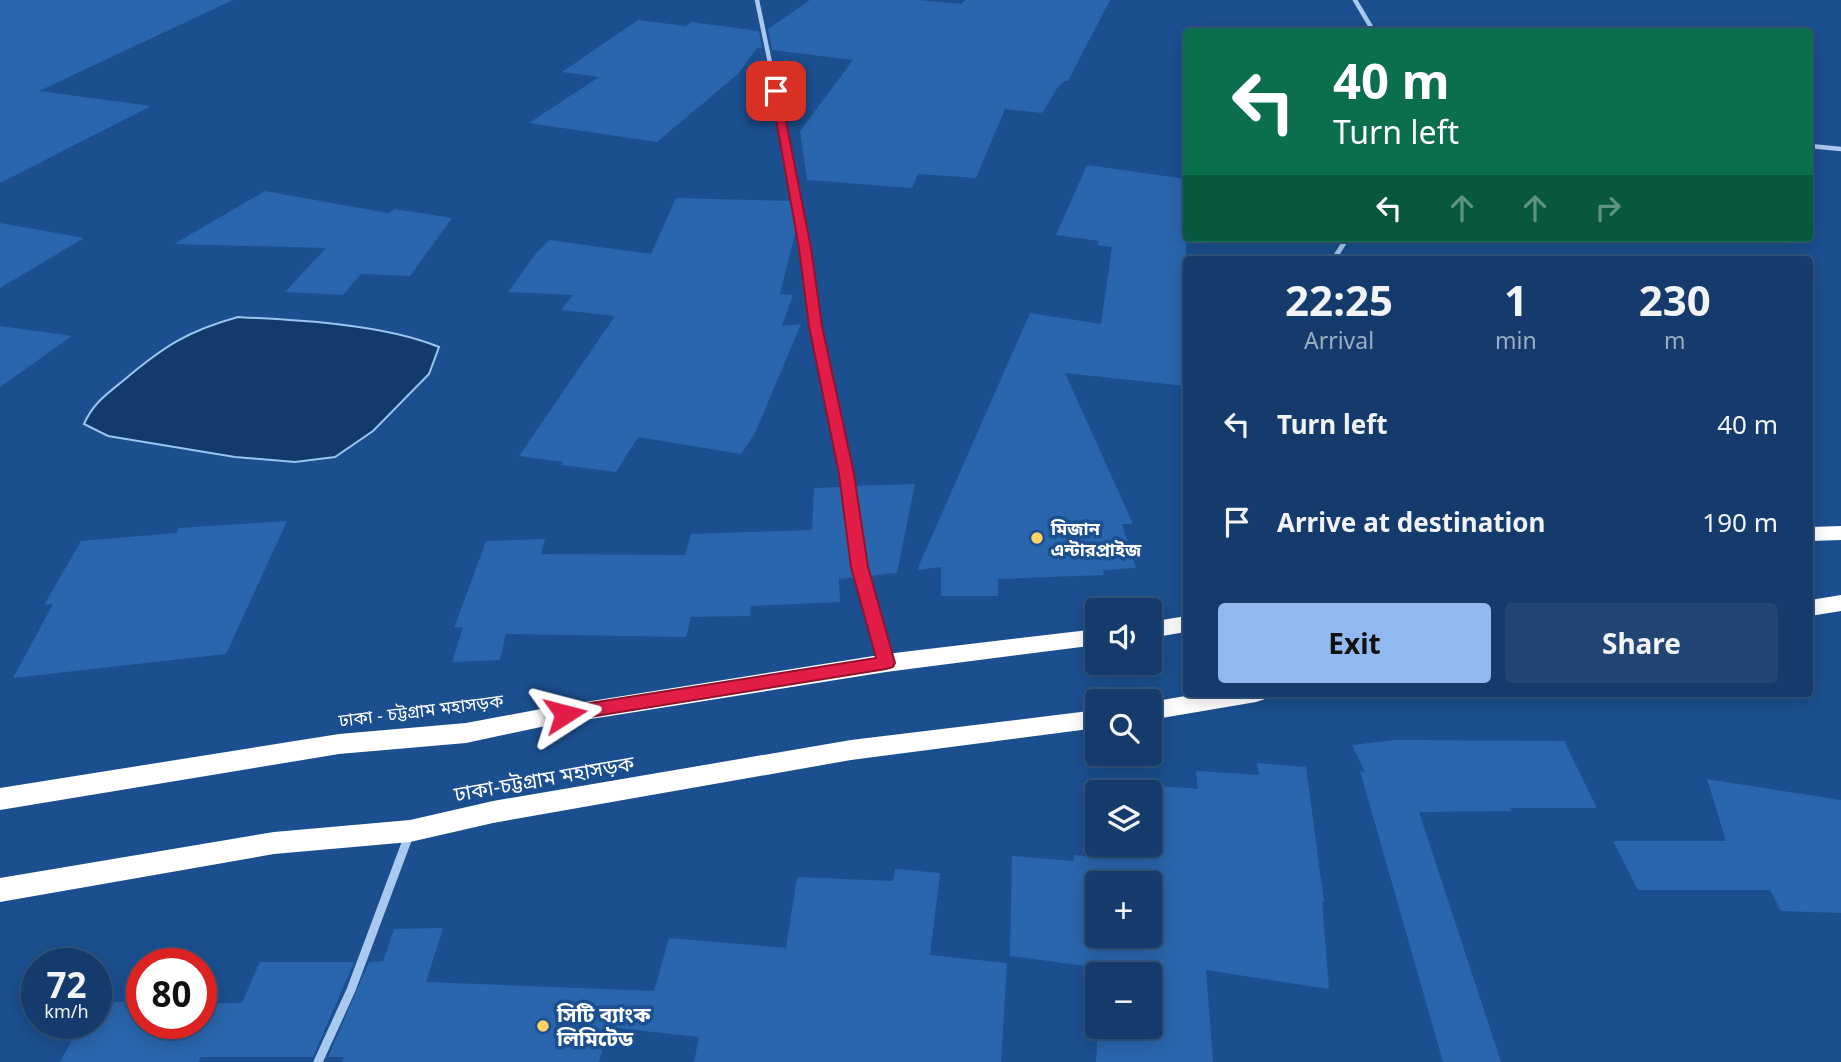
<!DOCTYPE html>
<meta charset="utf-8">
<style>
:root{--surface:#143b6b;--page:#214673;--text:#f1f3f6;--muted:#9dadc1;--line:#33557e;--accent:#90b9f0}
body{margin:0;font-family:"Noto Sans","Noto Sans Bengali",sans-serif;background:var(--page);color:var(--text);height:100vh;display:flex;flex-direction:column;font-size:26px;white-space:nowrap}
*{box-sizing:border-box;margin:0}
p{font-size:23px;color:var(--muted)}
.icon{flex:none;width:38px;height:38px;fill:none;stroke:currentColor;stroke-width:2;stroke-linecap:round;stroke-linejoin:round}
.map{position:relative;flex:1;overflow:hidden}
.panel{position:absolute;left:1183px;top:256px;width:630px;height:441px;display:flex;flex-direction:column;background:var(--surface);border-radius:7px;box-shadow:0 4px 18px #0003,0 0 0 2px var(--line)}
.panel>*{flex:none}
.hud{position:absolute;left:1183px;top:28px;width:630px;height:214px;border-radius:7px;box-shadow:0 4px 18px #0003,0 0 0 2px var(--line);background:#0b6e4f;color:#fff;overflow:hidden}
.controls{position:absolute;left:1085px;top:598px;display:grid;gap:14px}
.controls a{display:grid;place-items:center;width:77px;height:77px;border-radius:7px;background:var(--surface);box-shadow:0 4px 18px #0003,0 0 0 2px var(--line);font-size:35px}
.speed{position:absolute;left:21px;top:948px;display:flex;gap:14px;font-size:35px;font-weight:700;text-align:center}
.speed>*{display:grid;place-content:center;width:91px;height:91px;border-radius:50%;background:var(--surface);box-shadow:0 4px 18px #0003,0 0 0 2px var(--line);line-height:1}
.speed small{font-size:18px;font-weight:400}
.speed .limit{border:10px solid #d22;background:#fff;color:#111}
.pin{position:absolute;display:grid;place-items:center;width:60px;height:60px;color:#fff;margin:-30px;border-radius:14px;box-shadow:0 4px 10px #0006}
.me{position:absolute;width:77px;margin:-38px;rotate:81deg;stroke-linejoin:round;filter:drop-shadow(0 0 5px #0008)}
.turn{display:flex;align-items:center;gap:24px;height:147px;padding:0 35px;font-size:32px}
.turn .icon{width:91px;height:91px;stroke-width:2.5}
.turn b{display:block;font-size:49px;line-height:60px}
.lanes{display:flex;align-items:center;height:66px;padding:0 35px;background:#0003;justify-content:center;gap:35px;direction:ltr}
.lanes .off{opacity:.35}
.eta{display:flex;justify-content:space-evenly;align-items:center;height:119px;text-align:center}
.eta b{font-size:42px;font-weight:700;line-height:49px}
.action{display:flex;gap:14px;margin-top:auto;padding:14px 35px}
.action a{flex:1;height:80px;border-radius:7px;background:var(--accent);color:#111;font-size:28px;font-weight:700;line-height:80px;text-align:center}
.action a+a{background:var(--page);color:var(--text)}
ul{padding:0;list-style:none}
li{display:flex;align-items:center;gap:21px;height:98px;padding:0 35px}
li div{flex:1}
li b{display:block;font-size:26px}
li em{font-style:normal}
.map>svg:first-child{display:block}
.water{fill:#123a6d;stroke:#9cc4f0;stroke-width:2}
.building{fill:#2a66ad;fill-rule:evenodd}
.lines{fill:none;stroke-linecap:round;stroke-linejoin:round}
.street-far3{stroke:#a9c9ee;stroke-width:4.5}
.street-far2{stroke:#a9c9ee;stroke-width:5}
.street-far1{stroke:#a9c9ee;stroke-width:7}
.street{stroke:#a9c9ee;stroke-width:9}
.highway{fill:#fff;fill-rule:evenodd}
.route{fill:#e11d48;stroke:#92132f;stroke-width:2}
.poi-dot{fill:#ffd166;stroke:#1b4f8f;stroke-width:2.5}
.labels{text-anchor:middle;dominant-baseline:central;stroke-width:7;stroke-linejoin:round;paint-order:stroke}
.poi-label{font-size:18px;font-weight:bold;fill:#fff;stroke:#1b4f8f;text-anchor:start}
.street-label{font-size:18px;fill:#fff;stroke:#1b4f8f}
.near-street-label{font-size:21px;fill:#fff;stroke:#1b4f8f}
.near-poi-label{font-size:21px;font-weight:bold;fill:#fff;stroke:#1b4f8f;text-anchor:start}
</style>
<div class="map">
<svg width="1841" height="1062" viewBox="0 0 1841 1062">
<rect width="100%" height="100%" fill="#1b4f8f"/>
<path class="water" d="M238 317C298 320 384 324 439 347L429 374 373 431 335 457 295 462 235 457 108 436 84 424C93 403 107 394 124 380 163 347 187 331 238 317Z"/>
<path class="building" d="M0 0H233L39 91 151 106 0 183Z
M810 0H919L961 4 965 0H1110L1068 81H1064L1058 87 1042 113 1005 109 976 178 918 174 912 188 807 180 800 131 853 60 772 50 768 29Z
M638 20 686 26 691 22 759 31 762 48H757L738 74 657 142 529 123 599 77 562 72Z
M1087 165 1186 179V386L1065 373 1133 524H1122L1136 568 1103 570 1104 575 998 579V596H941V567L917 570 1030 313 1101 324 1112 247 1097 245 1099 241 1056 235Z
M265 191 388 213 395 209 452 218 410 276 361 274 343 295 285 292 326 248 174 244Z
M676 198 792 201 796 230 780 294 793 295 782 326 801 324 755 433 741 454 638 437 616 472 561 465 563 462 519 456 615 316 561 310 573 295 508 292 537 252 549 240 651 254Z
M0 223 84 238 0 288Z
M0 326 72 336 0 387Z
M915 484 897 573 869 576 852 486Z
M840 487 857 577 839 579 840 602 751 606 750 616 691 617 686 637 506 634 500 660 452 662 463 627 454 628 486 541 545 539 541 554 685 555 691 534 812 530 814 488Z
M287 521 226 654 13 678 53 604 44 605 81 541 176 533 179 528Z
M1395 740 1564 741 1597 808H1510L1512 811 1419 812 1501 1062H1443L1360 771 1365 772 1352 745Z
M1257 763 1306 767 1324 902H1322L1329 989 1206 970 1213 1062H1096L1098 1027H1150V975H1101V968L1010 956 1012 856 1074 861V855L1110 859V845H1150V793H1110V782L1198 789 1196 771 1259 775ZM1097 884H1150V936H1097Z
M1707 779 1841 800V913L1781 911 1770 890H1638L1613 841H1726Z
M895 869 940 873 930 955 1007 963 1001 1062H694L699 1037 608 1027 599 1062H342L344 1057H328L369 962 383 961 394 929 443 928 426 982 654 991 669 938 786 948 797 877 893 881Z
M260 962H354L313 1057H201L199 1062H60L81 1024H96V1002H142V1024H201V1003H242Z"/>
<g class="lines">
<path class="street-far3" d="M757 0 792 169
M1355 0 1374 32
M1810 146 1841 149"/>
<path class="street-far2" d="M792 168 815 326 829 391
M1334 259 1347 238"/>
<path class="street-far1" d="M829 389 860 567 886 662"/>
<path class="street" d="M318 1062 351 990 409 835"/>
<path class="highway" d="M1841 526V540L1810 541V527Z
M1841 595V611L1810 616V600Z
M1186 616V632L1150 638V622Z
M1097 629V645L886 672 541 727 466 743 339 754 0 810V788L339 734 466 723 541 709 886 654Z
M1203 693H1268L1265 699 1256 702 1150 720V702Z
M1097 710V728L851 760 493 823 410 842 274 854 0 902V878L274 832 410 820 493 801 851 740Z"/>
</g>
<path class="route" d="M776 88 780 91 811 248 822 326 854 474 868 567 895 663 893 667 886 669 565 721 559 719 556 714 559 709 565 707 876 658 851 567 839 474 809 326 799 248 771 91Z"/>
<g class="poi-dot">
<circle cx="1037" cy="538" r="7"/>
<circle cx="543" cy="1026" r="7"/>
</g>
<g class="labels">
<g class="poi-label">
<text x="1051" y="528">মিজান<tspan x="1051" dy="21">এন্টারপ্রাইজ</tspan></text>
</g>
<g class="street-label">
<text transform="translate(421 710) rotate(-7)">ঢাকা - চট্টগ্রাম মহাসড়ক</text>
</g>
<g class="near-street-label">
<text transform="translate(544 778) rotate(-10)">ঢাকা-চট্টগ্রাম মহাসড়ক</text>
</g>
<g class="near-poi-label">
<text x="557" y="1014">সিটি ব্যাংক<tspan x="557" dy="24">লিমিটেড</tspan></text>
</g>
</g>
</svg>
<div class="controls">
<a><svg class="icon" aria-label="sound" viewBox="0 0 24 24"><path d="M4 9h4l5-4v14l-5-4H4zM17 9q2 3 0 6"/></svg></a>
<a><svg class="icon" aria-label="search" viewBox="0 0 24 24"><circle cx="10" cy="10" r="6"/><path d="M15 15l6 6"/></svg></a>
<a><svg class="icon" aria-label="layers" viewBox="0 0 24 24"><path d="M12 4l9 5-9 5-9-5zM3 14l9 5 9-5"/></svg></a>
<a>+</a>
<a>−</a>
</div>
<div class="speed"><div>72<small>km/h</small></div><div class="limit">80</div></div>
<div class="pin" style="left:776px;top:91px;background:#d93025"><svg class="icon" aria-label="arrive" viewBox="0 0 24 24"><path d="M6 21V4h12l-3 4 3 4H6"/></svg></div>
<svg class="me" style="left:565px;top:714px" viewBox="-20 -20 40 40"><path d="M0-17L14 15 0 8-14 15z" fill="#e11d48" stroke="#fff" stroke-width="4"/></svg>
<div class="hud">
<div class="turn"><svg class="icon" aria-label="left" viewBox="0 0 24 24"><path d="M17 20v-9H6M10 6l-5 5 5 5"/></svg><div><b>40 m</b>Turn left</div></div>
<div class="lanes"><svg class="icon" aria-label="left" viewBox="0 0 24 24"><path d="M17 20v-9H6M10 6l-5 5 5 5"/></svg><svg class="icon off" aria-label="ahead" viewBox="0 0 24 24"><path d="M12 20V5M6 11l6-6 6 6"/></svg><svg class="icon off" aria-label="ahead" viewBox="0 0 24 24"><path d="M12 20V5M6 11l6-6 6 6"/></svg><svg class="icon off" aria-label="right" viewBox="0 0 24 24"><path d="M7 20v-9h11M14 6l5 5-5 5"/></svg></div>
</div>
<section class="panel">
<div class="eta">
<div><b>22:25</b><p>Arrival</p></div>
<div><b>1</b><p>min</p></div>
<div><b>230</b><p>m</p></div>
</div>
<ul>
<li><svg class="icon" aria-label="left" viewBox="0 0 24 24"><path d="M17 20v-9H6M10 6l-5 5 5 5"/></svg><div><b>Turn left</b></div><em>40 m</em></li>
<li><svg class="icon" aria-label="arrive" viewBox="0 0 24 24"><path d="M6 21V4h12l-3 4 3 4H6"/></svg><div><b>Arrive at destination</b></div><em>190 m</em></li>
</ul>
<div class="action"><a>Exit</a><a>Share</a></div>
</section>
</div>
